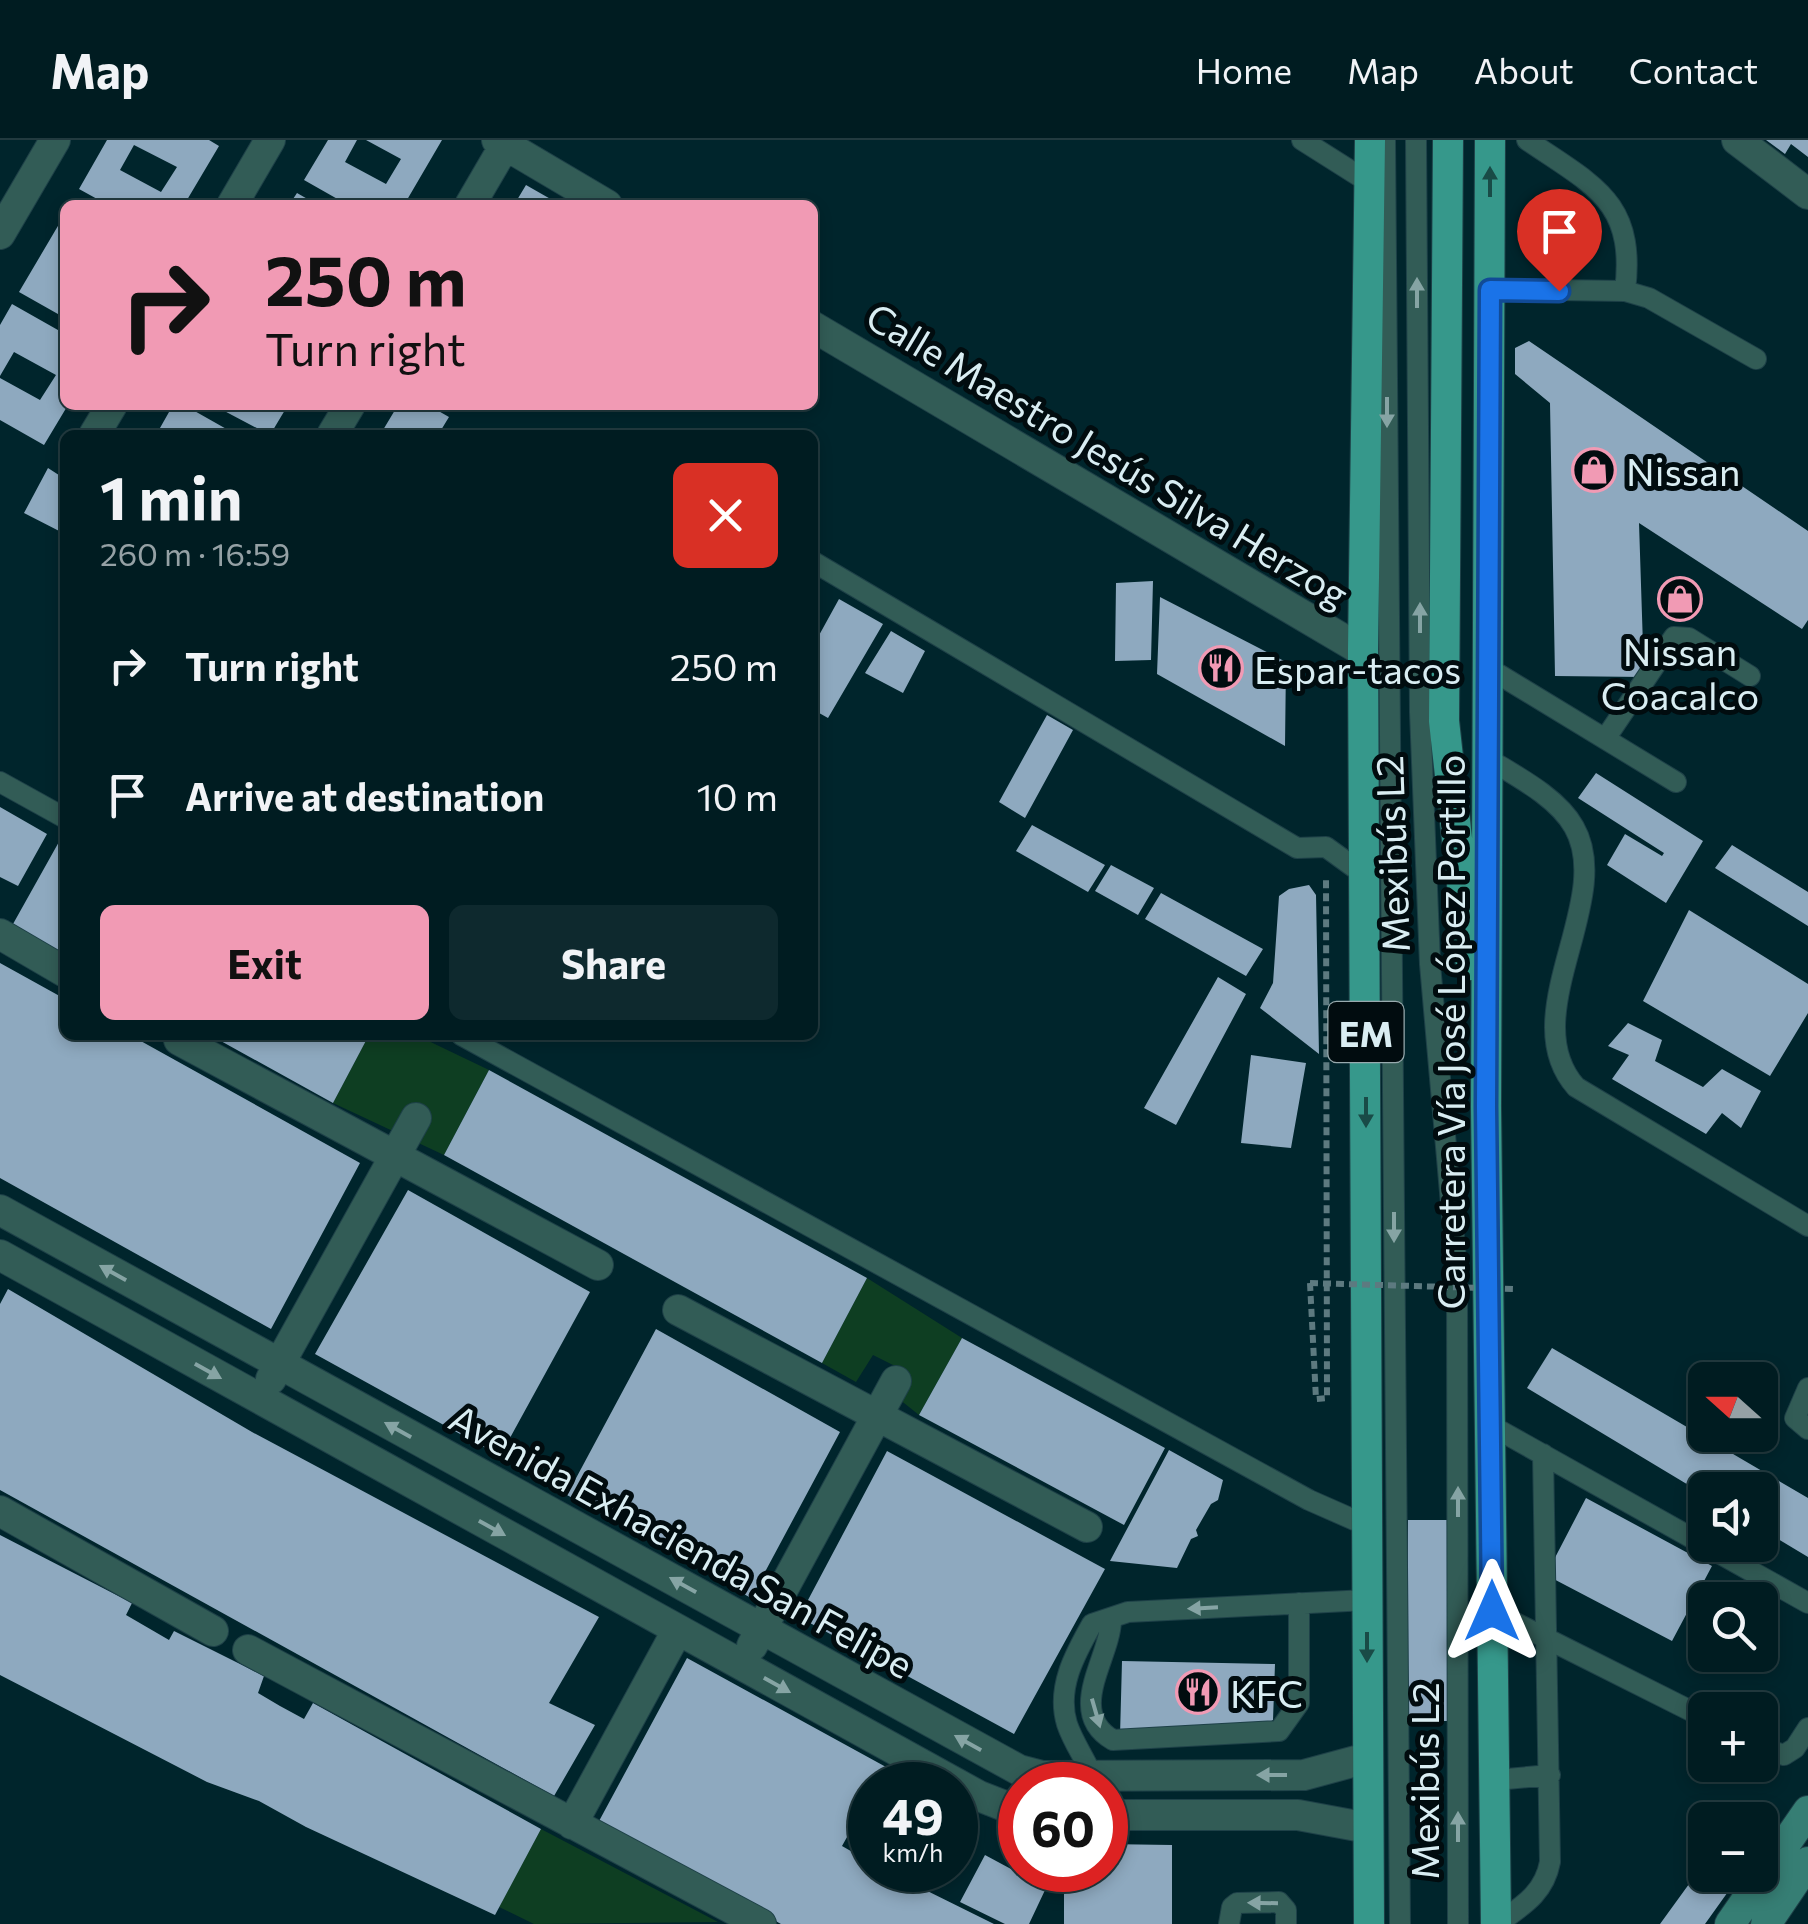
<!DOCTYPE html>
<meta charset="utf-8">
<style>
:root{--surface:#001c21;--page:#0e292e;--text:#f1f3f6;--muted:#95a1a5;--line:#223a3f;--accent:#f19ab4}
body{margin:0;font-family:Commissioner,sans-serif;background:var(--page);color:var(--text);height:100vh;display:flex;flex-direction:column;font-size:38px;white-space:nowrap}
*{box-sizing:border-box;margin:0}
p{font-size:32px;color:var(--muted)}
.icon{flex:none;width:55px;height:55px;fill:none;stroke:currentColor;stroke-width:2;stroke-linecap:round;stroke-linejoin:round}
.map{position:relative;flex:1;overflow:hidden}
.drawer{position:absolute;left:60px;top:290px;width:758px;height:610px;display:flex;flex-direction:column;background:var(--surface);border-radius:15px;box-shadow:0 5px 15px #0003,0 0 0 2px var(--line)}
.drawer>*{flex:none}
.top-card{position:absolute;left:60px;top:60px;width:758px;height:210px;border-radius:15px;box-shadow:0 5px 15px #0003,0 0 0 2px var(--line);background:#f19ab4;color:#111;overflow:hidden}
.needle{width:65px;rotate:291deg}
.buttons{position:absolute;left:1688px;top:1222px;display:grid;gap:20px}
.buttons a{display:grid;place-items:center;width:90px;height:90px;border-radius:15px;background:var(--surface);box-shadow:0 5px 15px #0003,0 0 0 2px var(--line);font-size:50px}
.speed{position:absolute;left:848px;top:1622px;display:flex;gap:20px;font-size:50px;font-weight:700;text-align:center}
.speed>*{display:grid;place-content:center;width:130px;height:130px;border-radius:50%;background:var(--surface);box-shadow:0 5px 15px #0003,0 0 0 2px var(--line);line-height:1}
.speed small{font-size:25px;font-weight:400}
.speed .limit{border:15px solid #d22;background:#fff;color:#111}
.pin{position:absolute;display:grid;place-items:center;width:85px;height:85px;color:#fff;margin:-102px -42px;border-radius:50% 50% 50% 0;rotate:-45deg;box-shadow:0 0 10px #0007}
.pin .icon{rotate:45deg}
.me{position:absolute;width:110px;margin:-55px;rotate:0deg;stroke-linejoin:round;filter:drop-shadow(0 0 8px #0008)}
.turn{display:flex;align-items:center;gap:35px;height:210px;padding:0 40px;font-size:45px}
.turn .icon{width:130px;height:130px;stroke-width:2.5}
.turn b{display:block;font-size:70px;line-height:85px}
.round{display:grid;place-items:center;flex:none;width:105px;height:105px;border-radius:15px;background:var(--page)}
.summary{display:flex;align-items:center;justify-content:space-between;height:170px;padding:0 40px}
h1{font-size:60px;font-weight:700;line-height:75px}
.action{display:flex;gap:20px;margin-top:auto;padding:20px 40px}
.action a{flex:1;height:115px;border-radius:15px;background:var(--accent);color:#111;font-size:40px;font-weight:700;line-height:115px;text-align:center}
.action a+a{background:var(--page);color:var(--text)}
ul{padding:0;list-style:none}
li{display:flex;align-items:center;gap:30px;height:130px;padding:0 40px}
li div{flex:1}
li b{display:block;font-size:38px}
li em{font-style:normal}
header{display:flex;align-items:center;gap:60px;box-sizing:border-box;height:140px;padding:0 50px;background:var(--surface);border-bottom:2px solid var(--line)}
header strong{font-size:48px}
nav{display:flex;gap:55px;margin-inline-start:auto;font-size:35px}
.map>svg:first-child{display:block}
.green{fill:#0e3e22}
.building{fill:#8ea9bf;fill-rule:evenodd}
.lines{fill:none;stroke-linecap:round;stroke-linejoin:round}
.lane-casing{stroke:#1e4148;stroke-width:22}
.street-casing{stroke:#1e4148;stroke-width:32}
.secondary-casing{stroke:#1e4148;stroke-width:32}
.primary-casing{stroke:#1e4148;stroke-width:32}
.path{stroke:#5d7a80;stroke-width:6;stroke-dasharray:8 5;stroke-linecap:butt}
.lane{stroke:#325c56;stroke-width:20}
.street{stroke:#325c56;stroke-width:30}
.secondary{stroke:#367e74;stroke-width:30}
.primary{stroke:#36988b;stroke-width:30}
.path-bridge{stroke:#5d7a80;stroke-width:6;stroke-dasharray:8 5;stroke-linecap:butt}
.oneway{fill:#194b47}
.oneway2{fill:#86a4a4}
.route-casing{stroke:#114b97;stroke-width:25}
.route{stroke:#1a73e8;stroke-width:18}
.labels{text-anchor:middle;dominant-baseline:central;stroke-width:10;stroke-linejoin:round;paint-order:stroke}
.shield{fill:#010c0f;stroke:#98aaae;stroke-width:2.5}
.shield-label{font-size:35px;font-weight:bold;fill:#d9edf2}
.street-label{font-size:38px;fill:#d9edf2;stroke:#010c0f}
.poi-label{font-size:38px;fill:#d9edf2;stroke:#010c0f;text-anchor:start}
</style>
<header>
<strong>Map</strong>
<nav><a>Home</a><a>Map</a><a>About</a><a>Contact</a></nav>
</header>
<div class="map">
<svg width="1808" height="1784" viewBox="0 0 1808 1784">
<rect width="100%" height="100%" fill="#00252c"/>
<path class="green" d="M369 895H416L489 930 444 1015 333 963Z
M867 1138 962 1198 919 1275 899 1259 907 1232 873 1215 856 1242 822 1223Z
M541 1689 718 1782 534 1784 499 1767Z"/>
<path class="building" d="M107 0H209L219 6 184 65H108L79 49ZM134 5 177 27 161 52 120 30Z
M328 0H357L345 22 386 44 401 19 366 0H442L404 65H348L304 40Z
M1766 0H1808V17L1791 4 1785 14Z
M526 45 561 65H514Z
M297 53 318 65H289Z
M65 74V125L60 134 65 136V178L19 152Z
M12 164 65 194 68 265 44 305 0 280V238L40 260 56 235 14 212 0 236V185Z
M1529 201 1808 391V480L1802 489 1639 383 1644 537 1555 536 1550 263 1515 234V208Z
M173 265H184L237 295H156Z
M213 265H288L270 295Z
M398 265H428L449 277 438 295H380Z
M48 328 65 339V394L24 373Z
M1153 441 1151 520 1115 521 1116 443Z
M1160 457 1286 522 1285 606 1157 534Z
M839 459 883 484 828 578 812 569V508Z
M891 491 925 511 903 553 865 533Z
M1047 575 1073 590 1025 678 999 662Z
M1596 633 1703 701 1666 763 1607 725 1625 694 1662 716 1664 713 1578 658Z
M0 667 47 694 18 746 0 737Z
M1032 685 1105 725 1088 752 1016 711Z
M60 700 65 703V815L13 784Z
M1732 705 1808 752V786L1715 728Z
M1111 725 1154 748 1138 775 1095 751Z
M1309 745 1316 755 1319 914 1260 868 1273 843 1279 756 1289 749Z
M1161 753 1263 809 1246 836 1145 779Z
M1689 770 1808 844V873L1770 936 1643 861Z
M0 823 65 859V895H130L360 1023 271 1189 0 1038Z
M1218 837 1246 854 1176 985 1144 968Z
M1628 883 1662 900 1655 921 1703 947 1722 929 1761 951 1741 988 1722 973 1706 994 1612 939 1629 915 1608 906Z
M210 895H369L333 963Z
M1251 915 1306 923 1291 1008 1241 1003Z
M489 930 867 1138 822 1223 444 1015Z
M408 1050 590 1152 500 1316 315 1214Z
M8 1149 252 1292 599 1477 549 1563 595 1585 554 1656 0 1350V1164Z
M656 1189 840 1292 751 1458 567 1355Z
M962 1198 1165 1308 1124 1385 919 1275Z
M1552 1208 1808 1358V1417L1760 1388V1350H1705V1355L1527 1248Z
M1169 1310 1223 1340 1218 1360 1211 1364 1196 1390 1198 1396 1191 1399 1177 1428 1110 1421Z
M887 1311 1105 1429 1014 1594 799 1477Z
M1586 1358 1712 1426 1672 1501 1546 1435Z
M1408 1380H1452L1451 1581H1406Z
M0 1395 132 1463 126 1475 169 1500 174 1491 264 1536 258 1553 280 1566 304 1579 313 1563 541 1689 495 1775 306 1687 259 1661 207 1642 0 1535Z
M687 1518 886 1627 876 1645H870V1656L842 1706 870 1722V1730H885L994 1784H781L598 1683Z
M1122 1521 1275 1524 1273 1580 1259 1588 1120 1596Z
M1744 1665 1760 1673 1762 1670 1765 1695 1760 1705V1680H1717L1723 1669Z
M870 1672V1715L852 1705Z
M1105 1704 1172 1705V1784H1064V1730H1105Z
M985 1715 1046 1748 1029 1784H1005L960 1762Z
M1705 1722V1735H1740L1705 1784H1660Z"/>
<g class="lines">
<g class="lane-casing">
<path id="lane" d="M1302 0 1370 43
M1385 0 1400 1784
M1416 0 1420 572 1430 824 1457 1132 1458 1784
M1527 0C1594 46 1636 61 1625 151
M1490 149 1625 151 1649 158 1756 219
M812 421 1297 708 1326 707 1366 736
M1490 529 1676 642
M1605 599 1674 497 1689 498 1750 536
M1490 620C1518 637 1558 658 1574 687 1616 760 1513 876 1576 947L1808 1086
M0 642 65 678
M461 895 1309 1360 1368 1386
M1808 1248 1795 1278 1808 1289
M1490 1285 1808 1463
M1492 1471 1705 1578
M1111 1481C1110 1518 1065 1572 1113 1600L1279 1591 1299 1563V1463
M1760 1607 1784 1615 1795 1608 1808 1588
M1496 1640 1550 1635
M1095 1643C1088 1622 1074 1605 1067 1584 1056 1548 1075 1514 1092 1484L1128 1472 1367 1460
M1229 1784 1232 1767 1237 1763 1279 1762 1286 1770V1784
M1497 1784C1522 1766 1544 1754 1550 1722L1543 1314"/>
</g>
<g class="street-casing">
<path id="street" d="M497 0 607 65
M1737 0 1808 54
M232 65 270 0
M470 65 505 5
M0 94 55 0
M812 186 1363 511
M94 295 112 265
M332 295 350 265
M0 794 65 832
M179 900 598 1125
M0 1070 1019 1630 1042 1636 1304 1635 1367 1618
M0 1115 979 1656 1020 1672
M678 1170 1087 1387
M271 1239 416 978
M0 1371 213 1491
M752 1506 896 1241
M248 1510 761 1784
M1105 1675H1298L1368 1688
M572 1684 677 1491"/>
</g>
<g class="secondary-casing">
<path id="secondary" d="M1730 1784 1808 1671
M1766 1784 1808 1722"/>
</g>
<g class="primary-casing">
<path id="primary" d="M1448 0 1444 581 1471 825
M1490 0 1486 967 1496 1784
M1369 1784 1363 511 1370 0"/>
</g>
<path class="path" d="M1310 1143 1316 1259 1327 1258 1326 736"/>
<use href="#lane" class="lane"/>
<use href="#street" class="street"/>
<use href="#secondary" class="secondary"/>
<use href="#primary" class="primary"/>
<path class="path-bridge" d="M1310 1143 1517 1149"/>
</g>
<defs><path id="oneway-solid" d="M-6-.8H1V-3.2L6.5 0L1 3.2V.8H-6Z" transform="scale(2.5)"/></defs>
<g class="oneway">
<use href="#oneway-solid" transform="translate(1490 42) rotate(-90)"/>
<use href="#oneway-solid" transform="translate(1366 972) rotate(90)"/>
<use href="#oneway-solid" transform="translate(1367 1507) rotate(90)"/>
</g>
<g class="oneway2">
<use href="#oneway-solid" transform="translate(1417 153) rotate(-90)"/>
<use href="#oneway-solid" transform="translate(1387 272) rotate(90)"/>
<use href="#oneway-solid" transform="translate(1420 478) rotate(-90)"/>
<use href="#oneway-solid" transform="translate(1394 1087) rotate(90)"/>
<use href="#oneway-solid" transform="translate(113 1133) rotate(-151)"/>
<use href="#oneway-solid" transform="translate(208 1231) rotate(29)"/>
<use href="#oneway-solid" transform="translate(398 1290) rotate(-151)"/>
<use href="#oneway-solid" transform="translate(1458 1362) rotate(-90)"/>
<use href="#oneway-solid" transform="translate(492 1388) rotate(29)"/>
<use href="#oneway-solid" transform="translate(683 1445) rotate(-151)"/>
<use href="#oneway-solid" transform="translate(1203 1468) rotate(177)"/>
<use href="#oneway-solid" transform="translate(777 1545) rotate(29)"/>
<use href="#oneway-solid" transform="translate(1096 1573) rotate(74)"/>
<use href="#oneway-solid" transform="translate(968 1603) rotate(-151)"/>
<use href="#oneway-solid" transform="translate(1272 1635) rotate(180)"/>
<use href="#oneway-solid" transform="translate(1458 1687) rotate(-90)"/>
<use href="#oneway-solid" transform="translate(1263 1763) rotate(-179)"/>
</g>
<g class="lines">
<g class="route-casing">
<path id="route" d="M1492 1471 1486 967 1490 150 1559 151"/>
</g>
<use href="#route" class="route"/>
</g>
<defs>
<g id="shop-ring" transform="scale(2.25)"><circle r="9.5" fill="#010c0f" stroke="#f19ab4" stroke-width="1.5"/><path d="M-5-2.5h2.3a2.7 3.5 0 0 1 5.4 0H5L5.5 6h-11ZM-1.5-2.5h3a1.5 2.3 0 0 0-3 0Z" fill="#f19ab4"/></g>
<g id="restaurant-ring" transform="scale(2.25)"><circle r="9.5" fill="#010c0f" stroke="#f19ab4" stroke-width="1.5"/><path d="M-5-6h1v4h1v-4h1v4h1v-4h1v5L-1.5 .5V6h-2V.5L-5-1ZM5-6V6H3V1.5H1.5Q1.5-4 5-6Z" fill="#f19ab4"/></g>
</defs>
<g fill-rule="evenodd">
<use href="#shop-ring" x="1594" y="330"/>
<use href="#shop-ring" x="1680" y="459"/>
<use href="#restaurant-ring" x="1221" y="528"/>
<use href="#restaurant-ring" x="1198" y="1552"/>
</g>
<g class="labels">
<rect class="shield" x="1328.5" y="862" width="75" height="60" rx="8"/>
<g class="shield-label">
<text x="1366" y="892">EM</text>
</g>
<g class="street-label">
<text transform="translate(1108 314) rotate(31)">Calle Maestro Jesús Silva Herzog</text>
<text transform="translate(1391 714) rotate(-92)">Mexibús L2</text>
<text transform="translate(1449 892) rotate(-90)">Carretera Vía José López Portillo</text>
<text transform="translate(682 1400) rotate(29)">Avenida Exhacienda San Felipe</text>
<text transform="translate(1423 1641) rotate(-90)">Mexibús L2</text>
</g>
<g class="poi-label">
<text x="1626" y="330">Nissan</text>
<text x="1680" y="510" text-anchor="middle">Nissan<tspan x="1680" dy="44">Coacalco</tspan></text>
<text x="1254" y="528">Espar-tacos</text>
<text x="1230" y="1552">KFC</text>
</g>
</g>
</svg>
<div class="buttons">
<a><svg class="needle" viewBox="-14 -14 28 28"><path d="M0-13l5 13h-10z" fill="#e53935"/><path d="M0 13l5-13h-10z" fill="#95a1a5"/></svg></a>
<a><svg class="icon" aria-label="sound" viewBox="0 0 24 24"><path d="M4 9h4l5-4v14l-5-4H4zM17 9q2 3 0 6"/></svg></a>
<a><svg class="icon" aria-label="search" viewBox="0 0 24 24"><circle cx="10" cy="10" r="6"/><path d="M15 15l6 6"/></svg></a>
<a>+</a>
<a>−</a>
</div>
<div class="speed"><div>49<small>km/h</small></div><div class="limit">60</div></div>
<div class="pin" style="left:1559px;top:151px;background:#d93025"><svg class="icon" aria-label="arrive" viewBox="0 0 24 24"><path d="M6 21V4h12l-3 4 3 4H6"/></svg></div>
<svg class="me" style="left:1492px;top:1471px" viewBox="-20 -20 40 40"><path d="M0-17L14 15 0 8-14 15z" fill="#1a73e8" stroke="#fff" stroke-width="4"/></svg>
<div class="top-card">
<div class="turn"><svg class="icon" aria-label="right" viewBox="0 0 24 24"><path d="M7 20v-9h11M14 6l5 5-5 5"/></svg><div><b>250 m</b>Turn right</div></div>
</div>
<section class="drawer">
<div class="summary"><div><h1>1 min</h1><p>260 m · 16:59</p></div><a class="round" style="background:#d93025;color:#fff"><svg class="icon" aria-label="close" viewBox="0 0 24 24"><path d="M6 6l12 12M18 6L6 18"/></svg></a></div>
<ul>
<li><svg class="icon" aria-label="right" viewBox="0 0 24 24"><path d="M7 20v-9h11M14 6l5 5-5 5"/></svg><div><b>Turn right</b></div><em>250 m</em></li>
<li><svg class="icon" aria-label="arrive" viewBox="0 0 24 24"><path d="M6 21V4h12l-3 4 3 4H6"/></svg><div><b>Arrive at destination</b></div><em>10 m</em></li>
</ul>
<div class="action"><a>Exit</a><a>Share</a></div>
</section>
</div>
